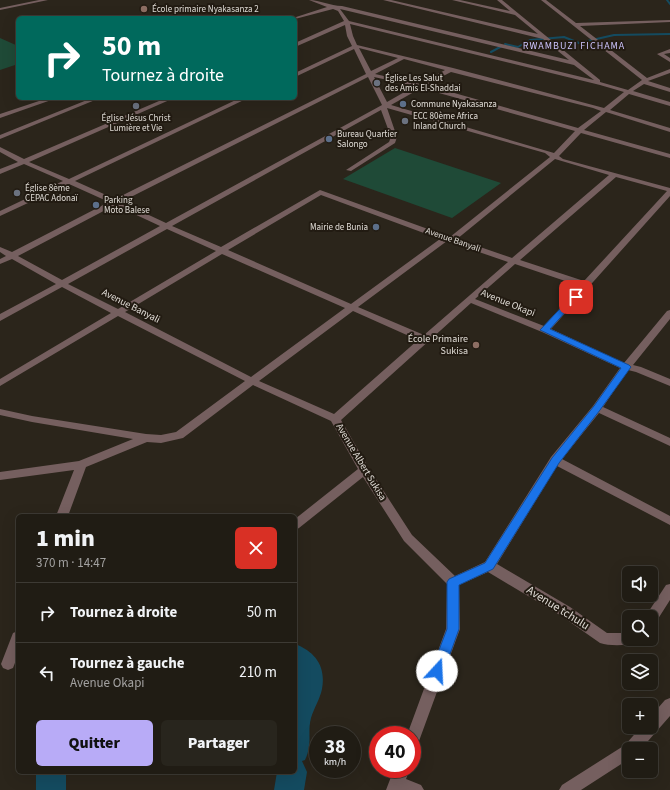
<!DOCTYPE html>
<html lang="fr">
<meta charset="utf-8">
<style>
:root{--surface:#201c14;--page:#28251d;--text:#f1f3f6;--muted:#a2a1a0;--line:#3d3a34;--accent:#b8abf7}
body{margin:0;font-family:"Source Sans 3",sans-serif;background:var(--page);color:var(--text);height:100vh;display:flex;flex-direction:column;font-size:15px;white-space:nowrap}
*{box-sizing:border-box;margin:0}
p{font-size:13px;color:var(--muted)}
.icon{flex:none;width:22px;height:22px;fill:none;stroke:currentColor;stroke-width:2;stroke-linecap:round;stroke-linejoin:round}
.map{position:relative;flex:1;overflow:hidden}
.sheet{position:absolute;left:16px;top:514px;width:281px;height:260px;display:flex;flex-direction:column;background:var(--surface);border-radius:6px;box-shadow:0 4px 16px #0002,0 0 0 1px var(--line)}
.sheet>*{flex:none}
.guide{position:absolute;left:16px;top:16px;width:281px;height:84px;border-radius:6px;box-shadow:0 4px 16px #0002,0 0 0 1px var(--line);background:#00695c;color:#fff;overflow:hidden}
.buttons{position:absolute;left:622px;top:566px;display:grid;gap:8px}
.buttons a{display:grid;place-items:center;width:36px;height:36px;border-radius:6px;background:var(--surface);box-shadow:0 4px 16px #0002,0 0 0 1px var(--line);font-size:20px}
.speed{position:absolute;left:309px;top:726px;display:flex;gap:8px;font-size:20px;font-weight:700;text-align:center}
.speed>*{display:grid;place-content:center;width:52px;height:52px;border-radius:50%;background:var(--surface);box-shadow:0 4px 16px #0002,0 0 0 1px var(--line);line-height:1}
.speed small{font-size:10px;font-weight:400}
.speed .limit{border:6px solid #d22;background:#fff;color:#111}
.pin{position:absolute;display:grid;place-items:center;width:34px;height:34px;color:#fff;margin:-17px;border-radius:8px;box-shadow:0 2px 6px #0006}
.me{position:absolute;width:44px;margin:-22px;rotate:20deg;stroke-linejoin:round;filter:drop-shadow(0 0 3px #0008)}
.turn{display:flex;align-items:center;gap:14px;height:84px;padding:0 20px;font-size:18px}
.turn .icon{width:52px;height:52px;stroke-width:2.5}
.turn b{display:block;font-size:28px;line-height:34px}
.round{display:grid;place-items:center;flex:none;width:42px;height:42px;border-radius:6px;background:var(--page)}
.summary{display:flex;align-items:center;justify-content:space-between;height:68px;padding:0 20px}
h1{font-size:24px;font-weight:800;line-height:30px}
.cta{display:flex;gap:8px;margin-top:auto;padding:8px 20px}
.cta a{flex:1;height:46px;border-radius:6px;background:var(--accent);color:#111;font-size:16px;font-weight:800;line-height:46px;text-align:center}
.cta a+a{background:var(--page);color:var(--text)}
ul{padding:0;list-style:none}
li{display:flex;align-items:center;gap:12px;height:60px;padding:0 20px;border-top:1px solid var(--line)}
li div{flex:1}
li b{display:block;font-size:15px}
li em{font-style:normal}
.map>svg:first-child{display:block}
.green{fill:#1f4a37}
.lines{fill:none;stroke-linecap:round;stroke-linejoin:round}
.stream{stroke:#144b60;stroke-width:2}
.river{fill:#144b60;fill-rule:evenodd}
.minor{fill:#755f5f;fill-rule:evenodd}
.route{fill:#1a73e8;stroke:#114b97}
.education-dot{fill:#8d6e63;stroke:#221b12;stroke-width:1.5}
.worship-dot{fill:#6b7280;stroke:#221b12;stroke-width:1.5}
.service-dot{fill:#5c6f8a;stroke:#221b12;stroke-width:1.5}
.labels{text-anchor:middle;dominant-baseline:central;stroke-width:4;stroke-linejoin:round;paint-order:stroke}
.far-poi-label{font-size:9px;fill:#e0dcd6;stroke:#221b12;text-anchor:start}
.far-street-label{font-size:9px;fill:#e0dcd6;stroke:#221b12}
.far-quarter-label{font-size:10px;letter-spacing:1px;fill:#cdc4fe;stroke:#221b12}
.street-label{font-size:10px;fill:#e0dcd6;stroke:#221b12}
.poi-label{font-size:10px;fill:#e0dcd6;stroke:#221b12;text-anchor:end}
.near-street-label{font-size:12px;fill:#e0dcd6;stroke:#221b12}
</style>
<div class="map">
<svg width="670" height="790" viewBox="0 0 670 790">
<rect width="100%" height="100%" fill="#2b251b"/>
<path class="green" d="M0 38 18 46V64L0 70Z
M395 148 501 183 452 218 343 179Z"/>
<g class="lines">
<path class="stream" d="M667 0 670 4
M505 44 518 47 530 40 564 37 579 43 614 35 670 34
M491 52 502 46"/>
<path class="river" d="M295 644C316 652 326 667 322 689 320 699 314 708 311 718 307 733 313 743 305 760L302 761 307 772 304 790H274L277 772H295Z
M36 772H66V790H36Z"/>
<path class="minor" d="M39 0H48L0 10V8Z
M309 0C320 0 330 6 342 6L569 60 543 39 383 0H391L538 34 515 15 452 0H460L510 11 497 0H502L600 80V82L628 90 642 80 541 0H546L576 23 670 20V22L580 26 647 78 670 69V73L648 81 670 88V92L644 84 633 91 670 102V106L629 94 610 110 670 128V132L606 112 584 130 670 154V158L581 133 559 156 563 159 670 188V196L551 329 624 363 667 311 670 310V319L633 365 641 367 670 379V386L636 372 628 370 603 407 670 438V446L599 413 562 459 670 516V525L557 466 497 564 570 607 607 633H629V639H636L634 643C625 646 609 646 600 643L560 615 488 572 459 585 460 629 419 741 417 746 412 748V735H407L446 629 447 584 404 541 363 477 299 528 295 530V519L358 469 331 421 253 385 183 438 161 443 147 442 86 467 68 516H56L74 470 0 480V472L79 461 133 439 32 422 0 415V409L32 416 146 434 161 435 176 432 245 381 118 316 0 386V379L111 313 62 287 0 321V314L56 284 12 259 0 264V259L6 256 0 252V247L12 252 109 202 69 184 0 216V211L63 181 24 164 0 174V169L18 162 0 152V147L24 159 166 98H174L29 162 69 179 240 98H248L75 181 115 199 366 74 354 49 295 77V73L352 46 347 36 345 25 295 47V43L344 21 338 11 333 9 295 19V18H293L327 7ZM340 9 574 65 594 80 349 21ZM350 24 600 85 624 92 604 108 453 68 357 45 353 36ZM359 48 398 58 371 71ZM404 59 445 70 420 84 375 74ZM451 72 593 108 601 111 578 128 426 85ZM368 77 382 105 166 223 121 202ZM374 77 415 86 387 102ZM421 88 575 131 554 153 391 105ZM387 108 545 153 550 157 450 237 320 190 221 247 172 226 381 110 391 137 389 142 346 170 351 171 395 143 397 137ZM555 159 609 175 512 258 457 239ZM616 177 667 191 584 281 520 260ZM321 195 440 239 351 304 228 250ZM115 205 160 226 62 280 18 256ZM167 229 216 251 118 309 68 284ZM447 241 508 262 424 335 358 307ZM222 254 345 308 251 377 125 312ZM515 264 580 286 544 326 475 299ZM471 303 542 332 620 368 593 406 551 457 485 562 455 576 412 535 368 467 341 420ZM353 311 418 340 334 414 259 381Z
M670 49V53L664 54 670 58V62L657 54Z
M48 98H57L0 118V114Z
M92 98H100L0 139V135Z
M670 584V600L656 622 651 624V617H645L666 585Z
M18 631V655L13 668 8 670 3 668 1 664 13 633Z
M670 698V716L641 749H629V759L581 790H559L562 785 625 745 641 727H651V716L665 700Z
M394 769H410L406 779 421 785 424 790H386Z"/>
</g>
<path class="route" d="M576 294 578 295V298L550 329 629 365 631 367 600 410 559 463 493 569 459 585V629L444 671 442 675 437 677 433 675 431 671 447 629V582L449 579 485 563 552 458 594 406 621 368 540 330 573 295Z"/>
<g class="education-dot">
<circle cx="144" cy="9" r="4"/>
<circle cx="476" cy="345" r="4"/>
</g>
<g class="worship-dot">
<circle cx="377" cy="83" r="4"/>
<circle cx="136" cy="106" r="4"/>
<circle cx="405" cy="121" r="4"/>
<circle cx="17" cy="193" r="4"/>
</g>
<g class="service-dot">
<circle cx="403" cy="104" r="4"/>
<circle cx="329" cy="139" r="4"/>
<circle cx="96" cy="205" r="4"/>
<circle cx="376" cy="227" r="4"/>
</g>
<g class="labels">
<g class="far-poi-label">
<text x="152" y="9">École primaire Nyakasanza 2</text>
<text x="385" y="78">Église Les Salut<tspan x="385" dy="10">des Amis El-Shaddai</tspan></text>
<text x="411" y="104">Commune Nyakasanza</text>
<text x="413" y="116">ECC 80ème Africa<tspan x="413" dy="10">Inland Church</tspan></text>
<text x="136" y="118" text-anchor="middle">Église Jésus Christ<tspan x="136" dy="10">Lumière et Vie</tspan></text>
<text x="337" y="134">Bureau Quartier<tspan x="337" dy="10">Salongo</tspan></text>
<text x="25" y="188">Église 8ème<tspan x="25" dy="10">CEPAC Adonaï</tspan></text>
<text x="104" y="200">Parking<tspan x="104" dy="10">Moto Balese</tspan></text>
<text x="368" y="227" text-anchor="end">Mairie de Bunia</text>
</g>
<g class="far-street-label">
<text transform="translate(453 240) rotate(19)">Avenue Banyali</text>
</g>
<g class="far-quarter-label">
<text x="574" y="46">RWAMBUZI FICHAMA</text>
</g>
<g class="street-label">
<text transform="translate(508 303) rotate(22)">Avenue Okapi</text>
<text transform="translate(131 306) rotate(27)">Avenue Banyali</text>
<text transform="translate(361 462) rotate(59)">Avenue Albert Sukisa</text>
</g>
<g class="poi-label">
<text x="468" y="339">École Primaire<tspan x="468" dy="12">Sukisa</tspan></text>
</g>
<g class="near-street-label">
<text transform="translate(558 608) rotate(32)">Avenue tchulu</text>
</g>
</g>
</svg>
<div class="buttons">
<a><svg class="icon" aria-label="sound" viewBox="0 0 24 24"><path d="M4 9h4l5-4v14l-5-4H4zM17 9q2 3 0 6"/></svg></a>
<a><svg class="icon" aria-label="search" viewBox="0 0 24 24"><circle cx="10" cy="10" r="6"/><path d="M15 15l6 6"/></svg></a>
<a><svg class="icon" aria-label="layers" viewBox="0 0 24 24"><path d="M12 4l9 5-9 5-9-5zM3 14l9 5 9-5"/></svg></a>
<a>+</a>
<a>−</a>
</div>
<div class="speed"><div>38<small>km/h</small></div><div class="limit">40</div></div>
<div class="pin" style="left:576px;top:297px;background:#d93025"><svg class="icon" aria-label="arrive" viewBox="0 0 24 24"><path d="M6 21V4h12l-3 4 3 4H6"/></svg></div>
<svg class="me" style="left:437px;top:671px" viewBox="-20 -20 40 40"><circle r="19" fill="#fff"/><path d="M0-13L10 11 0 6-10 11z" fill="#1a73e8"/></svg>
<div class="guide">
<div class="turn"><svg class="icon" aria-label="right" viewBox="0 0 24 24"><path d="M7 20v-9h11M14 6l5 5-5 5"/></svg><div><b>50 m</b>Tournez à droite</div></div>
</div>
<section class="sheet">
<div class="summary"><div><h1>1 min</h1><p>370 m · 14:47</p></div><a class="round" style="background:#d93025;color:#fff"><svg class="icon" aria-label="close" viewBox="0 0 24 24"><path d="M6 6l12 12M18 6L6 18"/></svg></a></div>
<ul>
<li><svg class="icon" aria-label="right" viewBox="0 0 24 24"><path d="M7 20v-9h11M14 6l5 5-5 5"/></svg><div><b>Tournez à droite</b></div><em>50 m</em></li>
<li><svg class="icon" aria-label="left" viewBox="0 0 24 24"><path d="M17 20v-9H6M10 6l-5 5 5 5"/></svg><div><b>Tournez à gauche</b><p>Avenue Okapi</p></div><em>210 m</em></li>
</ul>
<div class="cta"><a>Quitter</a><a>Partager</a></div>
</section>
</div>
